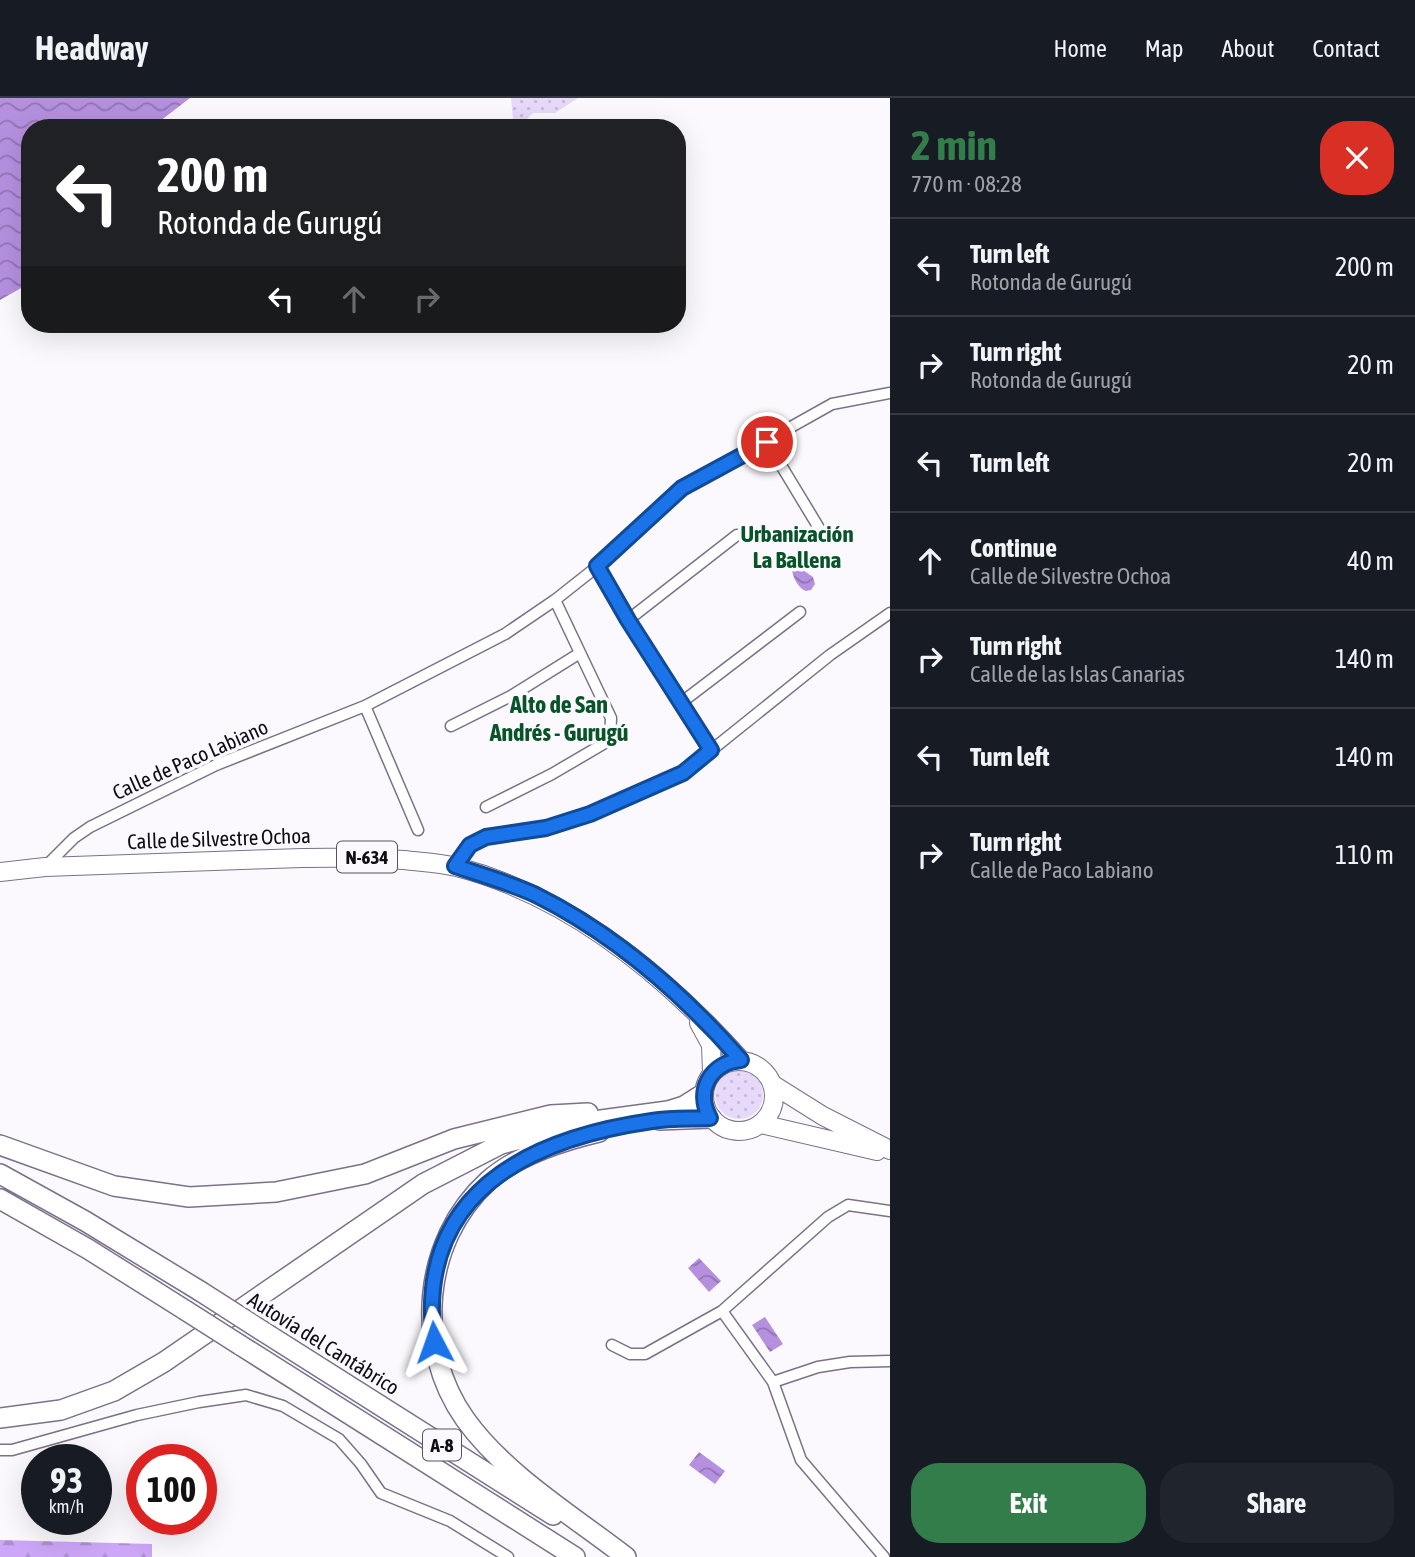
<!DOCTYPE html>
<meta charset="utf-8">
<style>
:root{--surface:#171b24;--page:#20242c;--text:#f1f3f6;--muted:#9ea1a6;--line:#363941;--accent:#337d4b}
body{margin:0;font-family:"Asap Condensed",sans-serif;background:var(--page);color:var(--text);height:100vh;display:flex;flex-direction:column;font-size:26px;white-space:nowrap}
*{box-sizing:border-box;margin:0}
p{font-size:23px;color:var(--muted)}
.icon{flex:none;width:38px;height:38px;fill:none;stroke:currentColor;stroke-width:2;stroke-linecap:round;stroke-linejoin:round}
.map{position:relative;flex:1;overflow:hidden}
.drawer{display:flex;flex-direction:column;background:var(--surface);width:525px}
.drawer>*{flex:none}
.hud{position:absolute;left:21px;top:21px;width:665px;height:214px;border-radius:28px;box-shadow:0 7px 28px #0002;background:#202124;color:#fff;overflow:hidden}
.speed{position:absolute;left:21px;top:1346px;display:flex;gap:14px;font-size:35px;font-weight:700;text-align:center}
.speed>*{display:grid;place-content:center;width:91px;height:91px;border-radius:50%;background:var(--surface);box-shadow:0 7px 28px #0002;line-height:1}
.speed small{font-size:18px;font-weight:400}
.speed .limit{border:10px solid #d22;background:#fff;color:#111}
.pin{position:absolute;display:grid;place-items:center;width:60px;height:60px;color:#fff;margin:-30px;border:4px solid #fff;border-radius:50%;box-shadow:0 2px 7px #0007}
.me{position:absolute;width:77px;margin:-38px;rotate:356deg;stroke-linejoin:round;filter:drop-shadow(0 0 5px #0008)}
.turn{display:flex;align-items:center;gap:24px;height:147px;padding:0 21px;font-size:32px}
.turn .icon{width:91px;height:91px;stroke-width:2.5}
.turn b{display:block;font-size:49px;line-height:60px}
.lanes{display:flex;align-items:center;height:66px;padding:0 21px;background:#0003;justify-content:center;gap:35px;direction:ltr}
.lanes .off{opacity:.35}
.round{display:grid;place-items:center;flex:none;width:74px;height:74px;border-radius:28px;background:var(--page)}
.head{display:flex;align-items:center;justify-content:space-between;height:119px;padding:0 21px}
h1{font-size:42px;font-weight:700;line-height:52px;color:var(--accent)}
.action{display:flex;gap:14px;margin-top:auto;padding:14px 21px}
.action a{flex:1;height:80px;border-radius:28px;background:var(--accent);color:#fff;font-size:28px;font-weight:700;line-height:80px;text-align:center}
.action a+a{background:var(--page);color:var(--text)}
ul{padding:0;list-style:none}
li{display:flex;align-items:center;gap:21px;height:98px;padding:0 21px;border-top:2px solid var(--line)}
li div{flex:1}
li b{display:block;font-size:26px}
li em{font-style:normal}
header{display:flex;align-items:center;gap:42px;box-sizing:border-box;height:98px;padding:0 35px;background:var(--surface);border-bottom:2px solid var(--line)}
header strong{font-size:33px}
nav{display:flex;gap:38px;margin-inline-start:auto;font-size:24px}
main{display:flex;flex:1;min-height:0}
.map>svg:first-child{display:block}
.grass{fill:url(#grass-dots)}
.forest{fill:url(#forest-firs)}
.water{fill:url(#water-waves)}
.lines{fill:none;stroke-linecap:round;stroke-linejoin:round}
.minor-casing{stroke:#7b7188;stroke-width:13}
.trunk-casing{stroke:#7b7188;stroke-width:20}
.motorway-casing{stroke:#7b7188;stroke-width:22}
.minor{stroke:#fff;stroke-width:10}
.trunk{stroke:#fff;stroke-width:18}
.motorway{stroke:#fff;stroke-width:19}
.motorway-bridge-casing{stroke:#7b7188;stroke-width:22;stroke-linecap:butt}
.motorway-bridge{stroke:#fff;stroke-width:19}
.route-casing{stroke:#114b97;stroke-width:18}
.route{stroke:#1a73e8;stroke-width:12}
.labels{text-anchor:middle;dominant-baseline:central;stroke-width:7;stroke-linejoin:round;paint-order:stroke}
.shield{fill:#fbf9fe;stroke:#56535a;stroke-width:2}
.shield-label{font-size:19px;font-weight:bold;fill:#0f0c14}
.street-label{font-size:21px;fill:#0f0c14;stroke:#fbf9fe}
.neighbourhood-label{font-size:23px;font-weight:bold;fill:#085428;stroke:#fbf9fe}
.quarter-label{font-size:24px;font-weight:bold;fill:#085428;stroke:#fbf9fe}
</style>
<header>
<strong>Headway</strong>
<nav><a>Home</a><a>Map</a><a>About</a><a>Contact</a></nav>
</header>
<main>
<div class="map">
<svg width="890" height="1459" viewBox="0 0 890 1459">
<defs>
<pattern id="grass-dots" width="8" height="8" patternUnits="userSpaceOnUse" patternTransform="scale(1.75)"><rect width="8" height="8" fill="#e7d9f9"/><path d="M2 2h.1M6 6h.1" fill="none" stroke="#c5b9d5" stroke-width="1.8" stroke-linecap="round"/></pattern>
<pattern id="forest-firs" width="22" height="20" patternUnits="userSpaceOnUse" patternTransform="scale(1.75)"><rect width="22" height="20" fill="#cca6f7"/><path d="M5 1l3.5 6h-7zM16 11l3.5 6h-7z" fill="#ae8ed3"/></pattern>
<pattern id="water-waves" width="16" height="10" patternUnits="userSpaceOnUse" patternTransform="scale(1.75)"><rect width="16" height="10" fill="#b590df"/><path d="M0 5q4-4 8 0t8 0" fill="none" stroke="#9274b4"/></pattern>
</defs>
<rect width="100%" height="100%" fill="#fbf9fe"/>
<path class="grass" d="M511 0H578L555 15H533L520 28 513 22Z
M715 997a24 24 0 1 1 48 0a24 24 0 1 1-48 0Z"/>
<path class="forest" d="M0 1442 152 1446V1459H0Z"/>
<path class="water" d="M0 0H190L151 30H30V185L0 202Z
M797 468 813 479 815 486 811 492 806 493C799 491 793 480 792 472Z
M699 1160 721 1183 709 1194 688 1170Z
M765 1219 783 1246 770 1254 752 1227Z
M699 1354 725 1373 715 1386 689 1367Z"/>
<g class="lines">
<g class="minor-casing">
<path id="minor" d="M767 344 822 435
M598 468 628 522 711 652
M628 522 737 437
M682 604 800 514
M365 608 418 732
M451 628 511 598 580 555
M486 709 552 676 610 642 611 620 555 502
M455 768 470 747 487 739 546 731 590 716 683 675 830 557 890 515
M45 769 74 740 90 729 216 667 365 608 505 536 555 502 598 468 682 390 832 306 890 295
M722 1213 773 1284 801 1362 884 1459
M612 1247 630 1256H645L722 1213 828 1119 848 1107 890 1113
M773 1284 818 1269 850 1264 890 1263
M0 1352H12L137 1317 199 1304 246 1297 283 1308 339 1341 361 1366 381 1395 450 1423 508 1459"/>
</g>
<g class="trunk-casing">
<path id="trunk" d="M0 774 45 769C120 766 196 763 272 761 317 759 360 759 404 762 421 764 440 765 457 769 569 798 665 877 741 962
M699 925 711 947 712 975
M704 998a35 35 0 1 1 70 0a35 35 0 1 1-70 0Z
M772 986 823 1018 890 1052
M761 1026 877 1053"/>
</g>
<g class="motorway-casing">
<path id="motorway" d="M659 1022 711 1020
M599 1034C561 1043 517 1057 488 1083 422 1143 414 1249 465 1321 504 1376 573 1418 626 1459
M0 1047 114 1088 189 1099 276 1094 365 1076 454 1041 551 1017 588 1015
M0 1076 85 1123 200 1193
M0 1101 88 1151 185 1212
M264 1234 553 1417
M240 1247 575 1459
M0 1320 61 1312 114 1293 164 1264 423 1086 501 1046 579 1025 668 1013 684 1008 703 996"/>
</g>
<use href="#minor" class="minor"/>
<use href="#trunk" class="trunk"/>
<use href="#motorway" class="motorway"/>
<g class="motorway-bridge-casing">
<path id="motorway-bridge" d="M200 1193 264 1234
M185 1212 240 1247"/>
</g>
<use href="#motorway-bridge" class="motorway-bridge"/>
</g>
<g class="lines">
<g class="route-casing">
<path id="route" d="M434 1244C415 1097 526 1041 652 1023 671 1020 691 1021 710 1020 695 993 710 965 741 962 684 897 614 836 536 797 510 785 482 777 455 768L470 747 486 739 546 730 590 716 683 675 711 652 628 522 597 468 682 390 767 344"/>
</g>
<use href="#route" class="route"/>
</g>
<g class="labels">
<g class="shield">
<rect x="337" y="743.5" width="60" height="31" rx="5"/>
<rect x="423" y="1331.5" width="38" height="31" rx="5"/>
</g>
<g class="shield-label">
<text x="367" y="759">N-634</text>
<text x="442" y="1347">A-8</text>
</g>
<g class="street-label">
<text transform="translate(190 661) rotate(-24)">Calle de Paco Labiano</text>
<text transform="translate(219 740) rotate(-2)">Calle de Silvestre Ochoa</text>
<text transform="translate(324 1245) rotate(32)">Autovía del Cantábrico</text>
</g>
<g class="neighbourhood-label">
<text x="797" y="436">Urbanización<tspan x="797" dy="26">La Ballena</tspan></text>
</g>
<g class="quarter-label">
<text x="559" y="606">Alto de San<tspan x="559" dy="28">Andrés - Gurugú</tspan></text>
</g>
</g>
</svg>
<div class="speed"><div>93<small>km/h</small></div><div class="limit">100</div></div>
<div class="pin" style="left:767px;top:344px;background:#d93025"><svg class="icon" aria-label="arrive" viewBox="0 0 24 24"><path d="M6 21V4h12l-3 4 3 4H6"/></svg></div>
<svg class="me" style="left:434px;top:1244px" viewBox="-20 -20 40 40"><path d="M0-17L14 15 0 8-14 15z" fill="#1a73e8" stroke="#fff" stroke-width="4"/></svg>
<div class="hud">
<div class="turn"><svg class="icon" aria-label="left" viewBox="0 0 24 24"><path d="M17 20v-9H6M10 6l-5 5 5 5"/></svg><div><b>200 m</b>Rotonda de Gurugú</div></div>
<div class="lanes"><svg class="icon" aria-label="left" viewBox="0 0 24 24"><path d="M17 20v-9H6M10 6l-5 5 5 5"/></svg><svg class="icon off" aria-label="ahead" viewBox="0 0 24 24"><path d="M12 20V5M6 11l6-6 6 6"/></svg><svg class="icon off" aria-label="right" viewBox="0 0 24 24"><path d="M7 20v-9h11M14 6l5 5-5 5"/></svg></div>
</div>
</div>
<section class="drawer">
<div class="head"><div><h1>2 min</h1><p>770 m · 08:28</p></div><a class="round" style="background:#d93025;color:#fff"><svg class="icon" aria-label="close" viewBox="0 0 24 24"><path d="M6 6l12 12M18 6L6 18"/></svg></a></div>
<ul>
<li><svg class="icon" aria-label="left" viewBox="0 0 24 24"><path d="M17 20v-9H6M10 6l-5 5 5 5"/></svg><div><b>Turn left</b><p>Rotonda de Gurugú</p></div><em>200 m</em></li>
<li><svg class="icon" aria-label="right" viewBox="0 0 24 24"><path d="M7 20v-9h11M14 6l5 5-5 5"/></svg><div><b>Turn right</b><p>Rotonda de Gurugú</p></div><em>20 m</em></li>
<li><svg class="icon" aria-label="left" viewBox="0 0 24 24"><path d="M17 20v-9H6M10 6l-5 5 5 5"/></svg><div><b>Turn left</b></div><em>20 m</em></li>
<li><svg class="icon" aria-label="ahead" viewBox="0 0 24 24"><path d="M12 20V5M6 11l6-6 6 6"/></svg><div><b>Continue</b><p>Calle de Silvestre Ochoa</p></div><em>40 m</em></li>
<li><svg class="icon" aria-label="right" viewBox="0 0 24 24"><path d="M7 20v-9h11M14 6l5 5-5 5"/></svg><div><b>Turn right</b><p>Calle de las Islas Canarias</p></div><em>140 m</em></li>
<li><svg class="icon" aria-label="left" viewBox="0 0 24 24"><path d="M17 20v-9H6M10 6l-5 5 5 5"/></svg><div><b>Turn left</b></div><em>140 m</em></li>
<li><svg class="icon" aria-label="right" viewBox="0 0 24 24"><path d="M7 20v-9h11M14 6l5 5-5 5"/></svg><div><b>Turn right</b><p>Calle de Paco Labiano</p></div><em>110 m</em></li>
</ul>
<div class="action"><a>Exit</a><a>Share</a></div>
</section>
</main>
